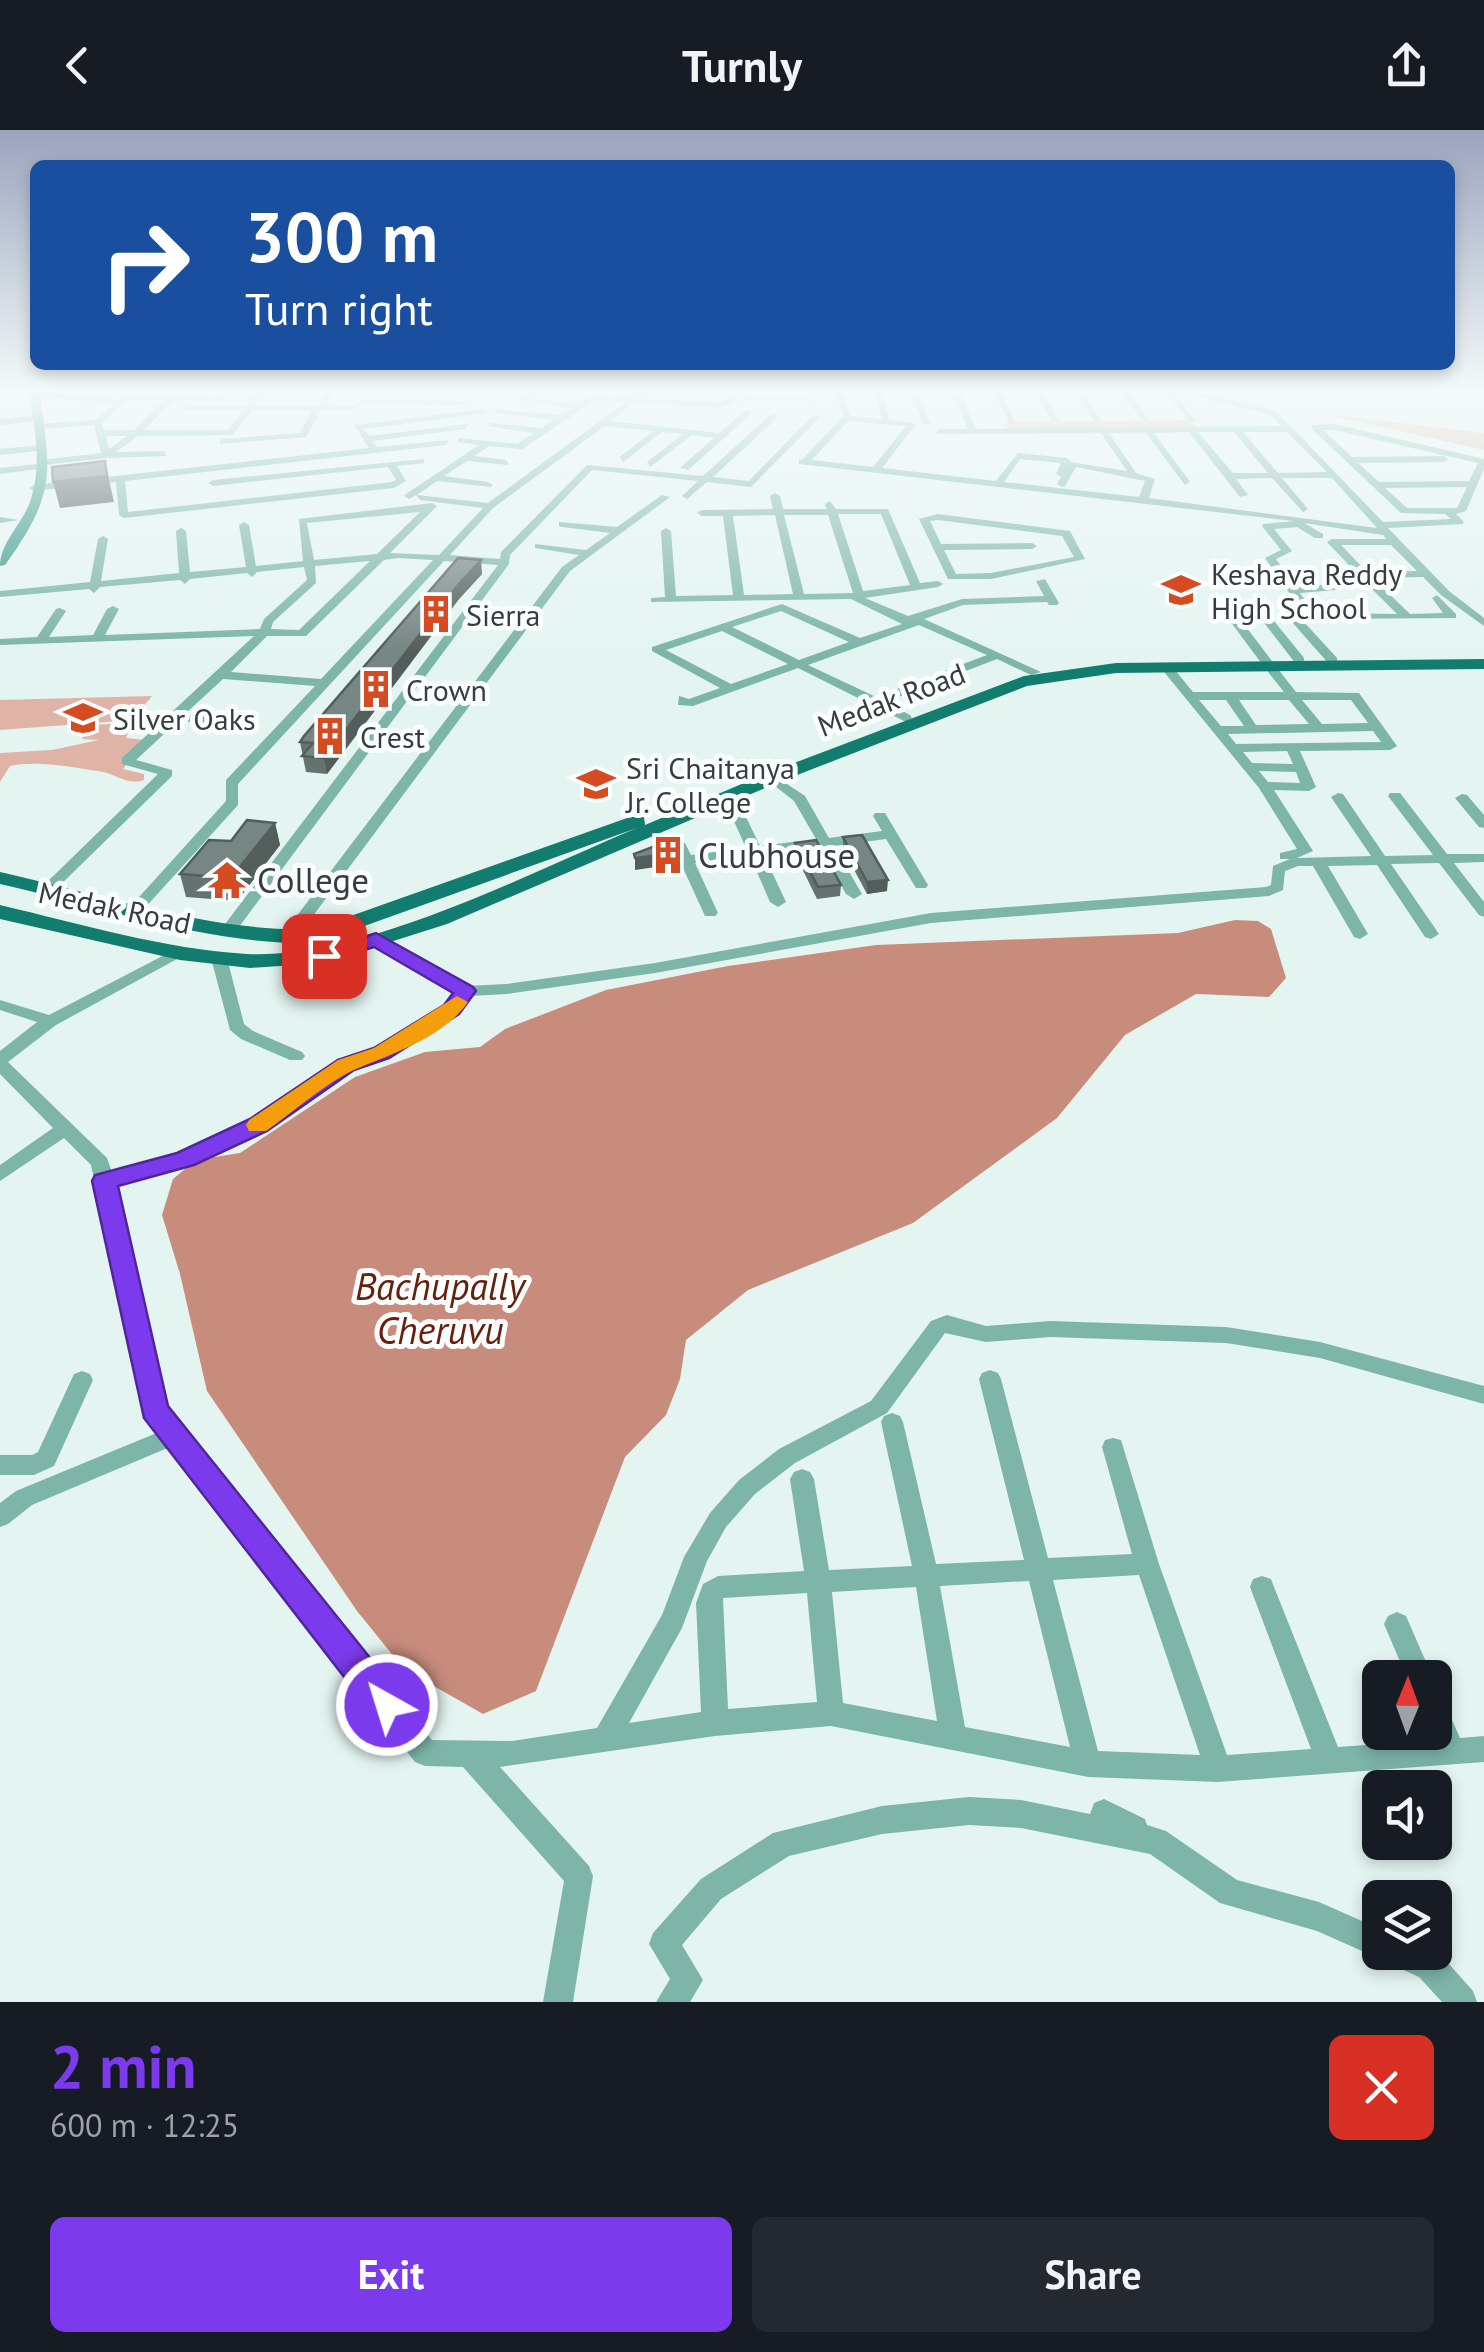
<!DOCTYPE html>
<meta charset="utf-8">
<style>
:root{--surface:#171b24;--page:#242831;--text:#f1f3f6;--muted:#9ea1a6;--accent:#7c3aed}
body{margin:0;font-family:"PT Sans",sans-serif;background:var(--page);color:var(--text);height:100vh;display:flex;flex-direction:column;font-size:38px;white-space:nowrap}
*{box-sizing:border-box;margin:0}
p{font-size:32px;color:var(--muted)}
.icon{flex:none;width:55px;height:55px;fill:none;stroke:currentColor;stroke-width:2;stroke-linecap:round;stroke-linejoin:round}
.map{position:relative;height:1872px;overflow:hidden}
.panel{display:flex;flex-direction:column;background:var(--surface);flex:1}
.panel>*{flex:none}
.top-card{position:absolute;left:30px;top:30px;width:1425px;height:210px;border-radius:15px;box-shadow:0 5px 15px #0003;background:#1a4fa0;color:#fff;overflow:hidden}
.needle{width:65px;rotate:1deg}
.controls{position:absolute;left:1362px;top:1530px;display:grid;gap:20px}
.controls a{display:grid;place-items:center;width:90px;height:90px;border-radius:15px;background:var(--surface);box-shadow:0 5px 15px #0003;font-size:50px}
.pin{position:absolute;display:grid;place-items:center;width:85px;height:85px;color:#fff;margin:-42px;border-radius:20px;box-shadow:0 5px 15px #0006}
.me{position:absolute;width:110px;margin:-55px;rotate:321deg;stroke-linejoin:round;filter:drop-shadow(0 0 8px #0008)}
.turn{display:flex;align-items:center;gap:35px;height:210px;padding:0 50px;font-size:45px}
.turn .icon{width:130px;height:130px;stroke-width:2.5}
.turn b{display:block;font-size:70px;line-height:85px}
.round{display:grid;place-items:center;flex:none;width:105px;height:105px;border-radius:15px;background:var(--page)}
.headline{display:flex;align-items:center;justify-content:space-between;height:170px;padding:0 50px}
h1{font-size:60px;font-weight:700;line-height:75px;color:var(--accent)}
.cta{display:flex;gap:20px;margin-top:auto;padding:20px 50px}
.cta a{flex:1;height:115px;border-radius:15px;background:var(--accent);color:#fff;font-size:40px;font-weight:700;line-height:115px;text-align:center}
.cta a+a{background:var(--page);color:var(--text)}
header{display:flex;justify-content:space-between;align-items:center;height:130px;padding:0 50px;background:var(--surface);font-size:45px;font-weight:700}
.map>svg:first-child{display:block}
.green{fill:#dfb3a6}
.water{fill:#c78c7c}
.lines{fill:none;stroke-linecap:round;stroke-linejoin:round}
.street{fill:#7db5a9;fill-rule:evenodd}
.secondary{fill:#389786;fill-rule:evenodd}
.primary{fill:#127d6e;fill-rule:evenodd}
.wall{fill:#657370}
.shaded-wall{fill:#535e5b}
.building{fill:#768682;stroke:#535e5b;stroke-width:2.5}
.route{fill:#7c3aed;stroke:#51269a;stroke-width:2.5}
.slow{fill:#f59e0b}
.labels{text-anchor:middle;dominant-baseline:central;stroke-width:10;stroke-linejoin:round;paint-order:stroke}
.far-poi-label{font-size:30px;fill:#373d3c;stroke:#fbfefe;text-anchor:start}
.far-street-label{font-size:30px;fill:#373d3c;stroke:#fbfefe}
.poi-label{font-size:35px;fill:#373d3c;stroke:#fbfefe;text-anchor:start}
.water-label{font-size:38px;font-style:italic;fill:#67200b;stroke:#fbfefe}
</style>
<header><svg class="icon" aria-label="back" viewBox="0 0 24 24"><path d="M15 5l-7 7 7 7"/></svg>Turnly<svg class="icon" aria-label="share" viewBox="0 0 24 24"><path d="M12 15V3M7 8l5-5 5 5M5 13v7h14v-7"/></svg></header>
<div class="map">
<svg width="1484" height="1872" viewBox="0 0 1484 1872">
<rect width="100%" height="100%" fill="#e4f5f1"/>
<path class="green" d="M1325 284 1484 303V320Z
M1190 290 1196 298 1009 300 1005 292Z
M152 566 132 590 0 600V570Z
M132 593 126 608 145 610 123 639 144 644V650C127 656 115 643 98 641 71 637 37 630 10 636L0 652V623L52 620 99 610 82 609 88 595Z"/>
<path class="water" d="M1235 790 1258 791 1271 799 1286 848 1269 867 1196 864 1125 905 1057 988 913 1093 748 1160 686 1210 680 1249 666 1285 625 1327 536 1561 483 1584 404 1539 357 1481 207 1261 180 1144 162 1085 173 1049 196 1030 240 1023 355 947 425 922 480 917 505 899 606 860 728 836 876 815 1178 803Z"/>
<g class="lines">
<path class="street" d="M0 260H9L0 263Z
M224 260H233L220 271 174 270 144 300H228L243 280H185L181 278 185 276H247L259 260H267L255 276H318L325 265 296 260 333 261 326 276H351L364 270 462 271 466 273 462 275 365 274 352 280H321L306 307 219 314 222 309 300 303 312 280H252L233 305 138 306 116 322 164 321 167 326 106 328 43 335 40 330 101 323 94 295 41 299 38 294 96 290 114 274 25 264 29 262 119 269 126 265 218 267ZM128 269 165 270 134 300H104L102 293ZM106 306H127L109 319Z
M730 260H738L734 271 722 277 632 273 611 291 719 303 744 281H750V285L688 340 680 338 714 308 692 305 650 337 647 332 683 304 662 302 623 332 620 327 653 301 605 296 493 378 450 425 500 429 501 422 587 335 703 346 771 284H777V288L713 347 749 351 813 285 820 287 751 357 707 352 687 369 682 366 698 351 592 340 510 425 509 434 236 801H224L222 798 498 435 444 431 238 654V675L143 780H133L130 777 226 671V650L315 556 223 549 185 584 224 588 230 592 228 595 178 591 136 630 172 640V646L53 762H43L40 759 43 756 158 644 122 634V628L254 506 0 515V509L37 507 56 479 60 478 66 481 49 507 93 505 107 479 113 476 119 479 105 505 260 499 264 489 307 450 304 437 257 442 252 447 247 443 190 449 185 454 180 450 100 457 94 463 89 459 0 467V461L90 452 98 409 103 406 108 409 101 451 179 443 176 401 181 398 186 401 190 442 246 437 239 395 244 392 249 395 256 436 303 431 299 389 432 373 437 376 390 423 439 425 483 378 420 370 416 365 409 369 404 366 406 364 479 315 458 312V308L517 314 534 303 487 296 491 293 541 298 554 290 497 283 494 279 560 285 572 278 517 269 521 267 578 274 592 266 718 272 726 269ZM594 271 626 272 488 373 417 365 437 351 491 357 493 355 488 352 444 346 467 331 509 335 506 330 474 326 489 316 522 319ZM420 382 377 424 314 430 307 393ZM398 428 433 430 321 549 231 542 267 506H306L384 430ZM370 431 299 500 271 499 273 492 316 453 315 436Z
M835 260H843L850 286 882 289 873 260H881L889 289 916 294 882 338 996 351 1018 323 1067 328 1071 332 1127 341 1101 303 936 304 939 299H968L951 260H959L976 299 1282 296 1270 285 1174 260H1189L1276 281 1383 392 1451 389 1445 384 1401 383 1312 299V295L1334 294 1484 329V339L1466 381 1456 384 1464 392 1462 394 1388 398 1449 461 1484 488V496L1441 465 1423 447 1373 448 1410 484 1443 483 1432 468 1437 465 1456 484V488L1317 489 1304 484 1265 428 1281 420 1262 396 1263 394 1294 391 799 334V330L803 329 843 286ZM848 291 906 296 873 337 812 330ZM1323 300H1334L1478 333 1469 351 1379 352 1358 333 1444 332 1448 329 1444 326 1352 327ZM1189 302 1240 367 1248 365 1236 349 1272 348 1303 382 1308 379 1282 348H1332L1377 398 1149 368 1155 349 1136 343 1109 303H1146L1185 355 1190 352 1154 303ZM1198 302H1234L1268 343H1233ZM1243 302H1287L1327 342 1278 343ZM1020 329 1061 333 1056 344 1061 347 1057 354 1062 357 1065 356 1076 337 1145 351 1139 367 1004 352ZM1467 357 1457 378H1407L1385 358ZM1304 393 1383 405 1386 409H1332L1327 412 1364 451 1296 457 1276 429 1292 421 1274 399 1297 397 1315 408H1323V404ZM1341 415H1391L1417 441 1367 442ZM1370 457 1397 484 1319 483 1312 480 1300 463Z
M910 260H918L930 295 923 293Z
M992 260H1000L1015 292H1009Z
M1034 260H1042L1058 291H1052Z
M1074 260H1082L1101 292H1095Z
M1119 260H1127L1149 291H1143Z
M1164 260H1172L1196 292H1190Z
M745 267H808L812 269 808 271H742Z
M485 279 488 283 363 299 369 306 468 294 465 299 373 311 377 317 449 310 446 315 125 351 128 382 392 352 396 350 388 337 213 356 208 353 213 350 424 329V333L397 336 406 351 394 358 124 388 119 385 116 352 34 361 29 358 34 355 369 318 354 295Z
M34 286 37 291 0 295V289Z
M42 315 45 320 0 325V319Z
M36 334 41 337 39 339 0 344V338Z
M775 363 780 366 783 379H827L825 374 830 371 836 379H888L920 453 938 451 943 454 938 457 865 468 908 486 962 469 1044 466 1036 451 1045 449 1059 473 1057 475H1049L1047 472 963 475 924 489 1041 542 1031 545 997 529 885 572 910 585 912 588 906 592 798 538 693 576 678 575 679 566 689 569 720 558 652 521V517L782 474 860 508 902 494 851 469 651 472V468L665 467 661 401 666 398 671 401 676 466 733 465 723 386H702L697 383 702 380 773 379 770 366ZM838 384H881L910 455 863 461ZM775 385 793 464 744 465 733 386ZM784 385H828L853 463 804 464ZM781 481 849 512 799 530 732 497ZM919 495 987 525 876 567 808 535ZM722 501 788 534 731 554 666 520Z
M662 365 670 367 570 441 295 810H283L281 807 283 804 562 437 579 425 535 418V414L586 420 610 403 562 397 559 396V392L617 397Z
M938 384 1070 401 1085 429 991 449H948L919 389ZM938 390 1062 406 1074 427 991 443 956 444 944 420 1032 419 1037 416 1032 413 941 414 930 391Z
M0 387 19 390 0 393Z
M1284 479H1292L1337 528V534H1329L1284 483Z
M1230 480 1234 481 1272 531 1270 533 1274 534 1296 562 1359 563 1397 616 1390 620 1300 621 1316 657 1309 661 1274 660 1313 721 1297 728 1371 726 1331 667 1338 663 1343 664 1385 726 1433 725 1388 666 1390 663H1400L1447 724H1484V732L1454 733 1484 772V787L1479 785 1439 733 1391 734 1439 804 1431 809 1425 807 1377 735 1328 736 1368 804 1360 809 1354 807 1313 736H1298L1285 741 1283 760 1269 766 931 793 655 843 507 864 470 866 458 884 388 927 352 939 264 999 192 1033 114 1055 164 1277 432 1610 512 1611 597 1598 662 1485 684 1427 710 1383 739 1350 779 1319 871 1271 931 1191 947 1185 986 1196 1050 1191 1226 1197 1320 1212 1484 1256V1274L1320 1228 1226 1213 1050 1207 986 1212 945 1203 887 1283 795 1333 755 1364 726 1397 707 1431 682 1498 629 1593 701 1582 696 1473 703 1454 718 1446 804 1441 790 1349 794 1342 802 1339 810 1342 814 1349 829 1440 912 1436 881 1292 884 1286 892 1283 900 1286 903 1292 936 1434 1024 1430 979 1249 982 1243 990 1240 998 1243 1001 1249 1048 1428 1132 1424 1102 1317 1105 1310 1113 1308 1121 1310 1159 1434 1227 1625 1311 1619 1250 1457 1253 1449 1262 1446 1271 1449 1274 1457 1338 1617 1434 1610 1431 1602H1435V1568L1444 1572 1460 1608 1484 1606V1632L1218 1652 1088 1647 831 1596 715 1606 500 1637 589 1736 593 1746 573 1872H543L564 1751 463 1637 425 1636 415 1632 170 1317 32 1375 8 1394 0 1397V1373L16 1361 159 1302 143 1280 91 1035 64 1008 0 1051V1035L53 998 0 944V921L37 892 0 880V870L49 885 174 820H186L188 823 56 895 8 932 107 1028 112 1042 179 1024 252 991 340 931 376 919 446 876 455 863 370 813 368 810 376 805 459 854 466 856 507 854 655 833 931 783 1266 757 1271 755 1273 736 1290 729H1280V723L1297 719 1259 658 1160 537 1170 534 1193 562H1284L1264 537 1266 534H1262L1224 483ZM1199 570H1226L1244 596H1221ZM1239 570H1289L1309 594 1256 595ZM1302 570H1351L1368 593 1322 594ZM1373 601 1381 612 1236 614 1228 604ZM1287 621 1293 634 1252 633 1243 622ZM1259 641 1296 642 1300 653 1268 652ZM1139 1445 1200 1625 1098 1621 1053 1450ZM1029 1451 1070 1617 965 1597 940 1456ZM916 1457 937 1591 843 1573 832 1462ZM807 1463 817 1572 728 1579 723 1468Z
M1262 480 1266 481 1304 528V534H1296L1258 485V481Z
M772 644 805 666 829 708 882 701 873 686 875 683H885L928 755 926 758H916L886 709 834 716 862 764 854 769 846 764 820 717 764 725 786 772 778 777 770 772 750 726 695 733 718 783 715 786H705L673 716 675 713H685L691 725 746 718 733 689 740 685 747 689 760 716 816 709 794 671 765 648Z
M1462 664 1467 665 1484 685V698L1479 697 1455 668Z
M219 823 227 828 244 894 253 901 302 922 305 926 302 930H290L241 909 230 900 211 828Z
M82 1241 90 1244 93 1250 54 1336 34 1345H0V1325H32L38 1322 74 1244Z
M1397 1482 1406 1486 1433 1548H1407L1384 1494 1388 1486Z
M969 1667 1021 1670 1090 1684 1094 1673 1104 1669 1145 1689 1147 1695 1166 1701 1237 1750 1319 1772 1380 1799V1822H1434L1441 1825 1473 1861 1477 1872H1442L1419 1847 1388 1833 1386 1826 1380 1829 1317 1801 1220 1773 1150 1724 1021 1698 969 1695 882 1704 789 1726 721 1769 682 1815 703 1850 690 1872H656L670 1849 649 1814 653 1803 701 1749 773 1703 882 1676Z"/>
<path class="secondary" d="M29 260H39C51 343 57 363 5 435L0 436C0 413 22 394 30 372 43 333 34 298 29 260Z"/>
<path class="primary" d="M1484 529V539L1116 543 1027 556 779 652 447 794 324 833 250 838 180 830 0 789V775C81 794 164 819 247 824 363 830 529 743 637 698L317 813C215 816 100 777 0 754V742C99 764 213 803 314 799L630 687H644L645 695 765 644 1024 546 1116 533Z"/>
</g>
<path class="wall" d="M482 444 459 469 327 644 306 642 300 612Z
M275 693 280 715 237 771 186 767 180 744 231 711Z
M843 707 887 761 867 764 843 719Z
M795 713 841 755 840 766 817 769 795 724Z"/>
<path class="shaded-wall" d="M105 331 114 372 60 378 53 352Z
M481 430 482 444 459 469 327 644 324 628 458 455Z
M275 693 280 715 237 771 231 748Z
M677 723V734L635 740V728Z
M888 750 887 761 867 764V752Z"/>
<path class="building" d="M105 331 107 346 53 352 52 337Z
M458 428 481 430 458 455 324 628 302 626 313 613 300 612 304 606Z
M247 690 275 693 231 748 180 744 209 710 231 711Z
M862 705 888 750 867 752 843 707Z
M671 710 677 723 635 728 634 724Z
M816 710 841 755 818 757 795 713Z"/>
<linearGradient id="sky" x2="0" y2="1"><stop stop-color="#9ba4bd"/><stop offset="0.5" stop-color="#f3faf9"/><stop offset="1" stop-color="#f3faf9" stop-opacity="0"/></linearGradient>
<rect width="1484" height="522" fill="url(#sky)"/>
<path class="route" d="M376 803 473 857 476 861 459 884 389 928 354 940 267 1001 194 1035 118 1056 168 1276 399 1564 404 1575 399 1587 387 1592 375 1587 144 1288 92 1051 95 1045 177 1023 250 989 338 930 374 918 444 875 453 863 374 817 324 832 314 826 317 822Z"/>
<path class="slow" d="M457 866 468 872C444 907 394 923 356 939 325 953 295 981 266 1001H249L246 995 249 990 338 930 374 918Z"/>
<defs>
<g id="school-bare" transform="scale(3)"><path d="M0-5L7-2L0 1L-7-2ZM-4 1L0 2.5L4 1V4Q0 6-4 4Z" fill="#d54c23" stroke="#fbfefe" stroke-width="2.5" paint-order="stroke"/></g>
<g id="building-bare" transform="scale(3)"><path d="M-4-6H4V6H1V3H-1V6H-4ZM-2.5-4.3h1.7v1.8h-1.7ZM.8-4.3h1.7v1.8H.8ZM-2.5-1h1.7V.8h-1.7ZM.8-1h1.7V.8H.8Z" fill="#d54c23" stroke="#fbfefe" stroke-width="2.5" paint-order="stroke"/></g>
<g id="university-bare" transform="scale(3)"><path d="M0-5L7-2L0 1L-7-2ZM-4 1L0 2.5L4 1V4Q0 6-4 4Z" fill="#d54c23" stroke="#fbfefe" stroke-width="2.5" paint-order="stroke"/></g>
<g id="temple-bare" transform="scale(3)"><path d="M0-6L5-2H3V0L6.5 2.5H4V6H1.5V3h-3V6H-4V2.5H-6.5L-3 0V-2H-5Z" fill="#d54c23" stroke="#fbfefe" stroke-width="2.5" paint-order="stroke"/></g>
</defs>
<g fill-rule="evenodd">
<use href="#school-bare" x="1181" y="460"/>
<use href="#building-bare" x="436" y="484"/>
<use href="#building-bare" x="376" y="559"/>
<use href="#school-bare" x="83" y="588"/>
<use href="#building-bare" x="330" y="606"/>
<use href="#university-bare" x="596" y="654"/>
<use href="#building-bare" x="668" y="725"/>
<use href="#temple-bare" x="227" y="750"/>
</g>
<g class="labels">
<g class="far-poi-label">
<text x="1211" y="443">Keshava Reddy<tspan x="1211" dy="34">High School</tspan></text>
<text x="466" y="484">Sierra</text>
<text x="406" y="559">Crown</text>
<text x="113" y="588">Silver Oaks</text>
<text x="360" y="606">Crest</text>
<text x="626" y="637">Sri Chaitanya<tspan x="626" dy="34">Jr. College</tspan></text>
</g>
<g class="far-street-label">
<text transform="translate(891 569) rotate(-21)">Medak Road</text>
<text transform="translate(115 777) rotate(12)">Medak Road</text>
</g>
<g class="poi-label">
<text x="698" y="725">Clubhouse</text>
<text x="257" y="750">College</text>
</g>
<g class="water-label">
<text x="440" y="1155">Bachupally<tspan x="440" dy="44">Cheruvu</tspan></text>
</g>
</g>
</svg>
<div class="controls">
<a><svg class="needle" viewBox="-14 -14 28 28"><path d="M0-13l5 13h-10z" fill="#e53935"/><path d="M0 13l5-13h-10z" fill="#9ea1a6"/></svg></a>
<a><svg class="icon" aria-label="sound" viewBox="0 0 24 24"><path d="M4 9h4l5-4v14l-5-4H4zM17 9q2 3 0 6"/></svg></a>
<a><svg class="icon" aria-label="layers" viewBox="0 0 24 24"><path d="M12 4l9 5-9 5-9-5zM3 14l9 5 9-5"/></svg></a>
</div>
<div class="pin" style="left:324px;top:826px;background:#d93025"><svg class="icon" aria-label="arrive" viewBox="0 0 24 24"><path d="M6 21V4h12l-3 4 3 4H6"/></svg></div>
<svg class="me" style="left:387px;top:1575px" viewBox="-20 -20 40 40"><circle r="17" fill="#7c3aed" stroke="#fff" stroke-width="3"/><path d="M0-11L8 9 0 5-8 9z" fill="#fff"/></svg>
<div class="top-card">
<div class="turn"><svg class="icon" aria-label="right" viewBox="0 0 24 24"><path d="M7 20v-9h11M14 6l5 5-5 5"/></svg><div><b>300 m</b>Turn right</div></div>
</div>
</div>
<section class="panel">
<div class="headline"><div><h1>2 min</h1><p>600 m · 12:25</p></div><a class="round" style="background:#d93025;color:#fff"><svg class="icon" aria-label="close" viewBox="0 0 24 24"><path d="M6 6l12 12M18 6L6 18"/></svg></a></div>
<div class="cta"><a>Exit</a><a>Share</a></div>
</section>
